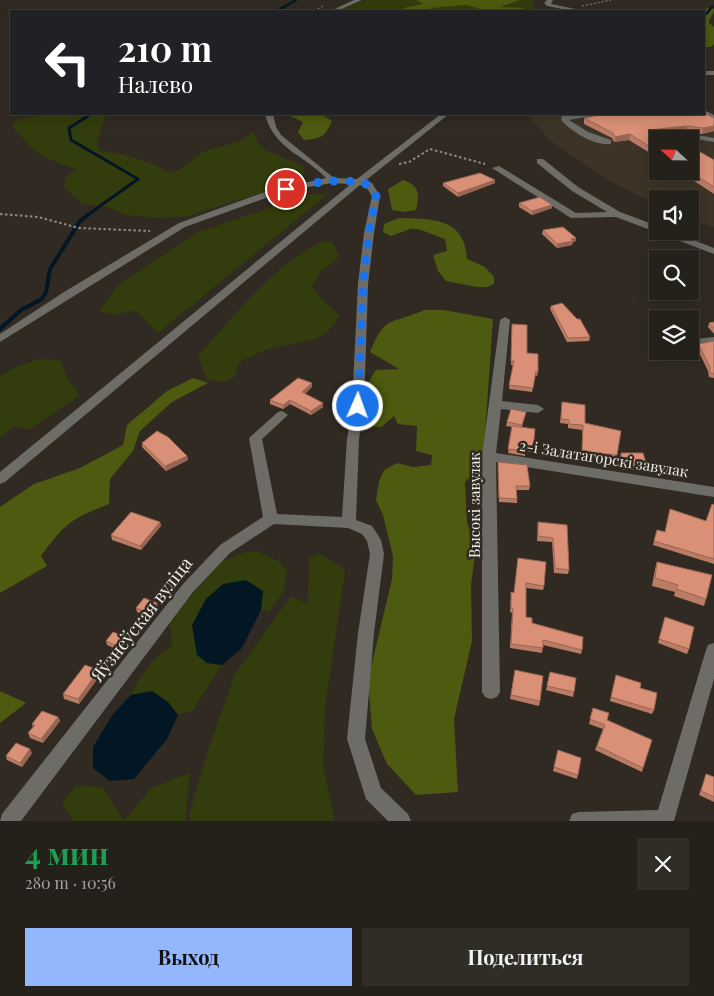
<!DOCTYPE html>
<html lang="ru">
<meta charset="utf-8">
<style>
:root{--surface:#24201a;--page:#302d27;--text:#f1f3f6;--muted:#a3a3a2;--line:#413e39;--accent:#93b7fd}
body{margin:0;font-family:"Playfair Display",serif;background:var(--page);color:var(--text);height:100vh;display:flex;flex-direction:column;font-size:19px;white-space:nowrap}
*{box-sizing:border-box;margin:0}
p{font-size:16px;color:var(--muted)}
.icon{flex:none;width:28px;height:28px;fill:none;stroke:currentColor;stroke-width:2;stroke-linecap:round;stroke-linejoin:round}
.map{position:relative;height:821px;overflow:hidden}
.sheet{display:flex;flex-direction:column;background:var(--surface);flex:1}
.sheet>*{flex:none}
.hud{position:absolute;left:10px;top:10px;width:695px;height:105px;border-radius:0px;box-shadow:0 2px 12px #0003,0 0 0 1px var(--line);background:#202124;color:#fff;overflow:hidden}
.needle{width:32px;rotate:292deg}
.tools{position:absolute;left:649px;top:130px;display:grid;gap:10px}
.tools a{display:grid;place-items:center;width:50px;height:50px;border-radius:0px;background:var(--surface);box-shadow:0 2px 12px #0003,0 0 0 1px var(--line);font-size:25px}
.pin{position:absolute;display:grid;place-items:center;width:42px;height:42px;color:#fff;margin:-21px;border:2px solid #fff;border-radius:50%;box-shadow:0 1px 5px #0007}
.me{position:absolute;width:55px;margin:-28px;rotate:2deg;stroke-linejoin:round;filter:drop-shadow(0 0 4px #0008)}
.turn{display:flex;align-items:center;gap:18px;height:105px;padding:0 25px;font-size:22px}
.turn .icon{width:65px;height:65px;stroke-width:2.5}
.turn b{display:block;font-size:35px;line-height:42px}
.round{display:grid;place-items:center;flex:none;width:52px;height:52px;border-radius:0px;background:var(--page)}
.overview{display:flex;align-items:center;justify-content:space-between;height:85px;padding:0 25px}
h1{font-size:30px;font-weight:700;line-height:38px;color:#1e9e55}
.cta{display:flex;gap:10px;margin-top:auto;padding:10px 25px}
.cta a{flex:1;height:58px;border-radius:0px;background:var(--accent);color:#111;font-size:20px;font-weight:700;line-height:58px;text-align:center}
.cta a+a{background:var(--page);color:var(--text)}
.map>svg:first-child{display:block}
.built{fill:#3d3427;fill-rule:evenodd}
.green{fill:#333c0c}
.forest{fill:#4e5a0f}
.water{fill:#031624}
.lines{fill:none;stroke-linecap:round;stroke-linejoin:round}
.stream-far2{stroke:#031624;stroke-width:2.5}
.stream-far1{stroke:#031624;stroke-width:3}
.stream{stroke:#031624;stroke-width:4}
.path-far1{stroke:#918c86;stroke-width:1;stroke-dasharray:2 2;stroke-linecap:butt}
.path{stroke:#918c86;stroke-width:2;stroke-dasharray:2.5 2.5;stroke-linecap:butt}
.minor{fill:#6d6c67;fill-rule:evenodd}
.wall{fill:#bb7c66}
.shaded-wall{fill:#986553}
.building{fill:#d99077;stroke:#986553}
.route{stroke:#1a73e8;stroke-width:9;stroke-dasharray:0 16.2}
.labels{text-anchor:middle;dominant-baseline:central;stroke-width:5;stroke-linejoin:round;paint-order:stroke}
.street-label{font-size:15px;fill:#eeeae5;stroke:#302a22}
.near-street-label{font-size:18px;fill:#eeeae5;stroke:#302a22}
</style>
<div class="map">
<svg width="714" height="821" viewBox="0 0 714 821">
<rect width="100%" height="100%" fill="#302a22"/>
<path class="built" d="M526 114H694L714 124V227L690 219V199H658L657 205 608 180 551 141ZM658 139H690V171H658Z"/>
<path class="green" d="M365 0H532L535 8 525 11H338Z
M56 114H106L97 142 99 150 126 155 155 165 167 172 180 170 202 152 240 141 254 132 258 143 265 150 303 166 305 175 294 183 184 217 159 218 126 215 108 207 83 204 64 187 66 176 77 170 46 158 33 149 12 127 15 121 25 118Z
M329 193 158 333 135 310 115 315 99 311 118 285 198 232 310 194Z
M321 242H332L339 254 337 259 320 272 312 286 320 297 340 316 329 330 316 339 265 350 239 362 235 377 225 382 207 380 198 356C232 318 275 264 321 242Z
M40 359 60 360 67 378 80 395 29 430 15 426 0 438V376L18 366Z
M257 551 280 562 287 571 283 592 269 612 261 610 263 591 207 663 222 665 193 710 178 715 168 702 152 692 131 695C139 675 154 658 172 645L170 624 184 604 220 563 245 552Z
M319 554 338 564 345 571 325 708 323 767 334 815 333 821H191L189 815 208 750 235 674 291 596 308 604 309 558Z
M190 773 185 821H73L62 804 75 786 102 787 124 821 151 788Z"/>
<path class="forest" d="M416 0H520L500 7 524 8 517 11H487L466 5 431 8 430 11H403L405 10 403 8 423 4Z
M707 8 714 9C714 15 709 17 709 23L714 27V44L711 47H704L703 11Z
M286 114H324V116L332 121C325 137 321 139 304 140L298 132 303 122Z
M403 180C419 185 420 194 416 210L404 212 392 210 388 189Z
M399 218C431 219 465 217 467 259L485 267 494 277V284L487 287H477L446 281 438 271 433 255 447 251 445 239C435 236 419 227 410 229 404 231 398 234 391 236L383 232 384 224Z
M424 310H444L493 319 483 464 465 482 467 523 476 548 471 585 472 641 454 719 458 792 416 795 387 764 372 729 368 680 392 579 393 556 383 515 376 500 379 481 384 470 397 463 413 467 431 465 432 455 416 451 417 426 398 424 394 416 381 427 367 426 368 408 366 386 376 370 399 369 370 352C387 313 389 326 424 310Z
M193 378 208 383 172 402 140 431 133 451 110 479 109 504C71 519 65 523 41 556L47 566 0 593V507L34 484 80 468 123 445 127 425 167 391Z
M0 691 26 703 0 723Z"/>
<path class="water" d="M246 580 263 591 261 610 242 648 222 665 207 663 197 655 192 625 206 599 223 584Z
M152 691 168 702 178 715 167 739 134 779 110 781 93 768V747L113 714 131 695Z"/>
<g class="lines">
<path class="stream-far2" d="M277 11 296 0
M706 14 712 7"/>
<path class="stream-far1" d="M86 216 138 179 71 140 69 128 91 114"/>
<path class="stream" d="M0 329 21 310 42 299 46 292 50 269 80 221 88 215"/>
<path class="path-far1" d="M582 6 611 0
M314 11 325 5"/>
<path class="path" d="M399 164 409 162 430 149 485 164
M0 214 38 217 79 228 150 231"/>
<path class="minor" d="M354 0H362L337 11H330Z
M547 0H553L551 4 576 9 573 11 547 6 544 3Z
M704 71H714V75H704Z
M704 110 714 115V120L702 114H704Z
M265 114H273L276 127 281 135 334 178 357 179 441 114H449L365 181 372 183 380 196 374 233 368 284 364 406 359 439 356 520 372 526 381 540 384 554 374 633 365 739 381 788 408 814 411 821H388L366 799 347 739 358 633 370 554 367 541 362 534 348 528 274 524 230 553 193 592 21 821H0L2 814 183 584 220 545 263 517 249 438 278 412 282 411 288 415 262 439 277 514 342 517 347 439 352 406 358 284 364 233 372 196 366 187 360 185 5 482 0 484V472L351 184 332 183 302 188 274 195 185 227 0 342V334L64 292 179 223 268 191 326 178C304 155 273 148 265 114Z
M576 114H592L591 116 569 120 588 132 611 140V144C594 146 572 132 561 120L562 116Z
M686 133 714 138V142L686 137 658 140 656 138 660 136Z
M537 159H543L578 187 620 212 658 226V231H670L714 248V254L616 217 571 218 492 168 499 166 576 213 607 212 572 191 537 163Z
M505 317 510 320 502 401 538 405 544 409 538 413 501 409 496 453 714 487V497L496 462 500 692 497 697 491 699 485 697 482 692V456L500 320Z
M714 337V343L696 345 690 342 696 339Z
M714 643V679L674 821H569L572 814 579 812 658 810 706 650 708 645Z"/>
</g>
<path class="wall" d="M593 114H704L714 118V131L702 134 686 131 657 134 656 135 658 136 675 134 674 136 658 139V158L629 140 614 142 612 138 584 124V118L592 117Z
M714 160V194L679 171H690Z
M443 183H495L458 197 443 186Z
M519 203 552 205V208L532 215 519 207Z
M543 230 576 238 575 242H573L572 245 557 248 542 234Z
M551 306 590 337 589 341 567 342 550 309Z
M714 322V334L708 327 709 323Z
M512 327 538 372 537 376 535 375 532 392 509 389 513 365H511Z
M714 341V378L709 377 708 371 697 348 698 344Z
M663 351H688V356L672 360Z
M312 387 305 394 323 407 311 415 290 404 283 409 270 404V400Z
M562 402 617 455 616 460 582 455V430L568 428V424L560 423Z
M526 412 522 427 535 429 533 452 525 451V456L508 453 512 427 506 426 507 422Z
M142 443 187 456 188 460 166 471 142 447Z
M621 453 647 466 646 470H623L620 457Z
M498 462 530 486 529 490H516L517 499V503L499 502Z
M714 505V564L653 545 657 530 665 532 706 521Z
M160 522 161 526 141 550 112 540 111 535Z
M538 522 567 525 569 570 568 574 554 573 552 542 537 541Z
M518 558 544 586 543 590 526 588V617L532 623 582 650 581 654 543 645 542 653 510 648 512 613 510 612 511 597V592L514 593Z
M657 562 706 599 704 606 674 596 675 592 652 586 655 569Z
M158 607 150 617 137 612 136 608Z
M665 617 689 649 687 654 658 643Z
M106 641 130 642 123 652 107 645Z
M99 670 101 674 79 704 64 699 63 694Z
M515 670 540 701 539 706 510 699Z
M550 672 574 692 573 697 546 690Z
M616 675 654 710 652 714 610 701Z
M593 708 607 720 643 768 642 772 595 750 603 729 589 724Z
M58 717 60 721 43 743 30 738 28 733 33 727 32 724Z
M558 750 581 758 577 779 553 771Z
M32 753 22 767 7 760 6 756Z
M706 774 714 777V802L699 795Z"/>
<path class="shaded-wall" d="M687 126 686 131 657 134 651 139 652 133 658 129Z
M714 126V131L702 134 703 128Z
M630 134 629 140 614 142 615 137Z
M495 180V183L458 197V193Z
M552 205V208L532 215V211Z
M576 238 575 242H573L572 245 557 248V244Z
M689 352 688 356 672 360 673 356Z
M312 383V387L302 396V392Z
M290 400V404L283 409V405Z
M323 403V407L311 415V411Z
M187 456 188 460 166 471 165 466Z
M160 522 161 526 141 550 140 546Z
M157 603 158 607 150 617V613Z
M129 638 130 642 123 652 121 648Z
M99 670 101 674 79 704 78 699Z
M58 717 60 721 43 743 41 739Z
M30 749 32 753 22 767 20 763Z"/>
<path class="building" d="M704 113 714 118V126L703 128 687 126 658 129 652 133 658 136 675 134 672 135 679 139H658V152L630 134 615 137 613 133 584 118 600 115 597 114H704Z
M690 146 714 160V187L689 171H690Z
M480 173 495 180 458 193 443 183Z
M540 197 552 205 532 211 519 203Z
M563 227 576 238 571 239 573 241 557 244 543 230Z
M562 303 577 319H580L590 337 568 338 551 306Z
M714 322V328L709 323Z
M512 324 527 325V353L538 354V372L536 371 533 388 509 385 514 361H511Z
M714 341V374L710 373V367L698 344Z
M668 351H688L689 352 673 356Z
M298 378 312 383 302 392 323 403 311 411 290 400 283 405 270 400Z
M562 402 585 405V423L621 431 617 455 582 451 583 425 569 424V420L561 419Z
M511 409 526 412 522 425 507 422Z
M512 426 535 429 533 448 525 446 526 451 508 449Z
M157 431 168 437 187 456 165 466 142 443Z
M621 453H643L647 466H624Z
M498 462 527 465 530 486H516L517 499 499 498Z
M712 504 714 505V559L654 541 657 530 665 532 670 509 706 521Z
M131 512 160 522 140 546 111 535Z
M538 522 567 525 569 570 555 568 553 538 538 536Z
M518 558 546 562 544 586 526 583V617L532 618V623L583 637 582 650 543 640V648L511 644 513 608H511V592L514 593Z
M657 562 712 575 706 599 676 589 678 585 655 578Z
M144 598 157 603 150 613 136 608Z
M665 617 694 627 689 649 659 639Z
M113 632 129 638 121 648 106 641Z
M85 665 99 670 78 699 63 694Z
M515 670 543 676 540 701 511 695Z
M550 672 576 678 574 692 547 686Z
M616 675 641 683 640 688 657 693 654 710 611 697Z
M593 708 609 713 607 720 652 740 643 768 597 746 605 725 590 719Z
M42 711 58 717 41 739 28 733 35 725 32 724Z
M16 743 30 749 20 763 6 756Z
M558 750 581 758 578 775 554 767Z
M706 774 714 777V797L701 791Z"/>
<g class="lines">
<path class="route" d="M286 189C314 182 341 177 369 185L376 196 369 232 363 284 358 406"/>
</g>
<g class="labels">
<g class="street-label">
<text transform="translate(604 458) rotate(9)">2-і Залатагорскі завулак</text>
<text transform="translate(474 505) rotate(-90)">Высокі завулак</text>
</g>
<g class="near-street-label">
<text transform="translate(141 619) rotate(-52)">Яўзнеўская вуліца</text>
</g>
</g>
</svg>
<div class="tools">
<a><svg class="needle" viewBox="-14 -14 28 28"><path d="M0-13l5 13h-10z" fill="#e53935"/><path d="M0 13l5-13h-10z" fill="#a3a3a2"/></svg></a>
<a><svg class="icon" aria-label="sound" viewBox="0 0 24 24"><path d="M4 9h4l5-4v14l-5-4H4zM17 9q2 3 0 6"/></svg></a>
<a><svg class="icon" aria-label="search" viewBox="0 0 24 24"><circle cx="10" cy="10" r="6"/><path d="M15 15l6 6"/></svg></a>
<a><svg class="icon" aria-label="layers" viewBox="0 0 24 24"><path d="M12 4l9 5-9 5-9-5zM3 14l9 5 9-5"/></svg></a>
</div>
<div class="pin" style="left:286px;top:189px;background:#d93025"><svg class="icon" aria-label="arrive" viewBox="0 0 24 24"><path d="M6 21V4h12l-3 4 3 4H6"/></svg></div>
<svg class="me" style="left:358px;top:406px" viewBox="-20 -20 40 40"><circle r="17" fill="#1a73e8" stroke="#fff" stroke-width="3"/><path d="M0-11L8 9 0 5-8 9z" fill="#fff"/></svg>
<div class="hud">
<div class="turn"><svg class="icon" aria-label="left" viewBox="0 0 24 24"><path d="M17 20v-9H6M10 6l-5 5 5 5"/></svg><div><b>210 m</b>Налево</div></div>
</div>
</div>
<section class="sheet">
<div class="overview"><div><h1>4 мин</h1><p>280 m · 10:56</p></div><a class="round"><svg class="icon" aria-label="close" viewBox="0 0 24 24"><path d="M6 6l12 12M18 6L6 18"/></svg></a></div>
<div class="cta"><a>Выход</a><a>Поделиться</a></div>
</section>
